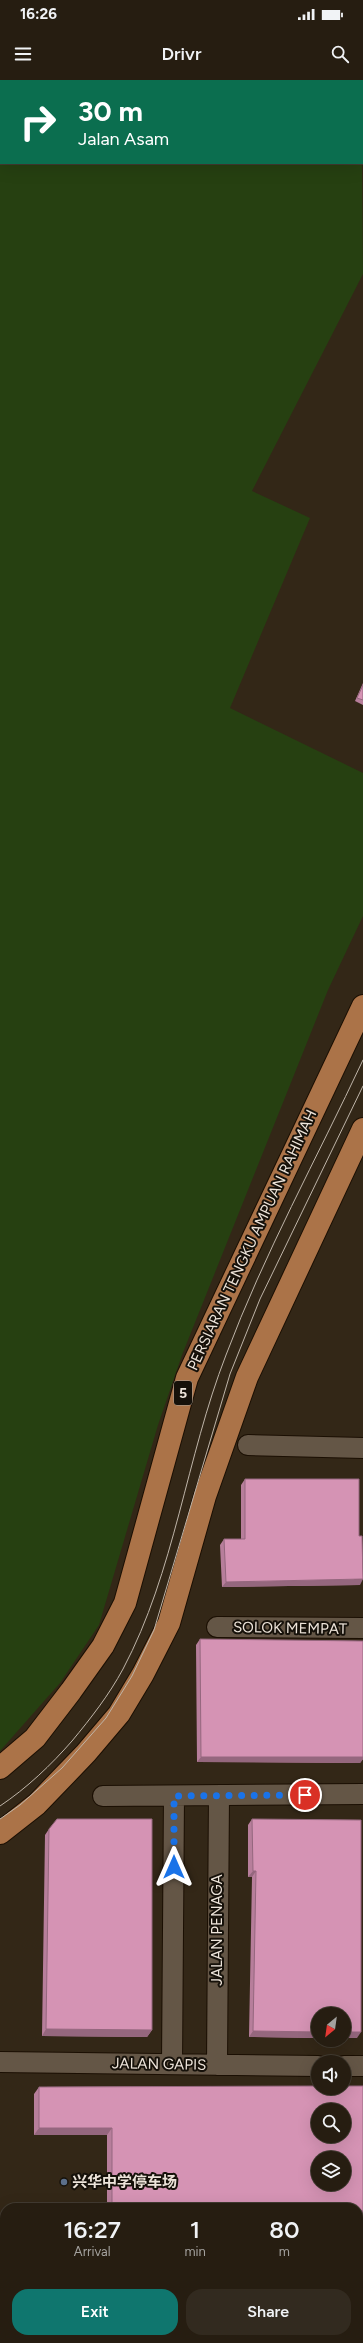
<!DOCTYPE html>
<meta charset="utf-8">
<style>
:root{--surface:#261d11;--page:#322a1f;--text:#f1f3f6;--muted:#a4a29f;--line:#423b31;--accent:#0f766e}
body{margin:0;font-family:Figtree,"Noto Sans SC",sans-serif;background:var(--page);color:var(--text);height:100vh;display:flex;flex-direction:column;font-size:15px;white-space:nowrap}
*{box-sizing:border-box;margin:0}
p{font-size:13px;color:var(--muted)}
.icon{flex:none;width:22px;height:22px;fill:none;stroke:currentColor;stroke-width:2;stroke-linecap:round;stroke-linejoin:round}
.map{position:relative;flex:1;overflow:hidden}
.panel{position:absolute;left:0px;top:2123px;width:363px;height:140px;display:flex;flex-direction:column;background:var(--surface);border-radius:16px 16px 0 0;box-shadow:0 4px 16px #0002,0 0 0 1px var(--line)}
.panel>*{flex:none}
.top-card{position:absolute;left:0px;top:0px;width:363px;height:84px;box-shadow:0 4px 16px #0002,0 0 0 1px var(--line);background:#0b6e4f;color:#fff;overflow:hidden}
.needle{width:26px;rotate:209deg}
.tools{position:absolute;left:311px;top:1927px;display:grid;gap:8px}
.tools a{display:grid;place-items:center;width:40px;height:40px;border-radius:50%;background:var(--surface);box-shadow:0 4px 16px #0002,0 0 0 1px var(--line);font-size:20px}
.pin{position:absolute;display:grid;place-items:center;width:34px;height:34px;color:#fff;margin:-17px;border:2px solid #fff;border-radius:50%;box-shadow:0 1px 4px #0007}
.me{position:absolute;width:44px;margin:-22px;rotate:0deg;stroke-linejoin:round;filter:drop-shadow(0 0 3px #0008)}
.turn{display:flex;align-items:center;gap:14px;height:84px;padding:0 12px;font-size:18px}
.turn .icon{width:52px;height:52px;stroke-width:2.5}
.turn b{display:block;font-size:28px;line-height:34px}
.eta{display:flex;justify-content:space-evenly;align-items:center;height:68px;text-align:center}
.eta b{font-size:24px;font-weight:600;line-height:28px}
.primary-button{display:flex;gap:8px;margin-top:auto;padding:8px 12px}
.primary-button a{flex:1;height:46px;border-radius:16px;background:var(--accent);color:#fff;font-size:16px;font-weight:600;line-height:46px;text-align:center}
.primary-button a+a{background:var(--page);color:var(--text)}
.status{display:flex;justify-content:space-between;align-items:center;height:28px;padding:0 20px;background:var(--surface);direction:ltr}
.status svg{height:11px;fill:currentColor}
header{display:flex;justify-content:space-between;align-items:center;height:52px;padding:0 12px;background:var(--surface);font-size:18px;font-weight:600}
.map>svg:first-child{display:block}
.green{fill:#264011}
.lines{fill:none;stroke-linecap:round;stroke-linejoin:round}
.street-casing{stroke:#1b0f03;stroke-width:22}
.highway-casing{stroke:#1b0f03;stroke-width:24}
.street{stroke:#645646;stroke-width:20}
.highway{stroke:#ab7348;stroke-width:22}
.tram{stroke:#bfb5a9;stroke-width:1}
.wall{fill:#b77e9b}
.shaded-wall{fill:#95677e}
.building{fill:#d593b4;stroke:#95677e;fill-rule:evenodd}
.route{stroke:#1a73e8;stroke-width:7;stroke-dasharray:0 12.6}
.service-dot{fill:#5c6f8a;stroke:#16110a;stroke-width:1.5}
.labels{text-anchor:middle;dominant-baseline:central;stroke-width:4;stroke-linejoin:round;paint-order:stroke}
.shield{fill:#16110a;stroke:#aca59c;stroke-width:1}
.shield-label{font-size:14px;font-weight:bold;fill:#ede4da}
.street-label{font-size:15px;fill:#ede4da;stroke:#16110a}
.poi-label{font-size:15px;font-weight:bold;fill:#ede4da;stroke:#16110a;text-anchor:start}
</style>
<div class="status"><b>16:26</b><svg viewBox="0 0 49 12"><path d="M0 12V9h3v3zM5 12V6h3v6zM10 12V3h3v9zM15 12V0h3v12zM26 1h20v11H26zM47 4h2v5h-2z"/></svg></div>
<header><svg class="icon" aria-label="menu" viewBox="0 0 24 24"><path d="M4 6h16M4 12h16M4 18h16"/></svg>Drivr<svg class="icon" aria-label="search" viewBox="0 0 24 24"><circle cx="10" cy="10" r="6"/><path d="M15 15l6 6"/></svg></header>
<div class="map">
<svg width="363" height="2263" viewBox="0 0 363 2263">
<rect width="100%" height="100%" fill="#332717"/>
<path class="green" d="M0 0H343L1 1V83L362 81 363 194 252 411 310 438 230 628 363 693V836L328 910 182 1275 158 1345 99 1545 60 1603 0 1671Z"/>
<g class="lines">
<g class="street-casing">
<path id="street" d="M248 1365 363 1368
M217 1547 363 1548
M103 1716 363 1714
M0 1982 318 1986
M172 1984 174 1716
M217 1985 219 1715
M344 1986H363
M0 2145 5 2146
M358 2162H363"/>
</g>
<g class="highway-casing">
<path id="highway" d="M0 1688 35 1658 71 1611 103 1566 125 1523 187 1298 363 926
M0 1753 37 1724 86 1673 119 1634 143 1594 169 1543 205 1416 247 1297 363 1049
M0 2184H5
M0 2204H5
M358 2205H363
M0 2228H5
M358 2235H363
M0 2255H5"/>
</g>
<use href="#street" class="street"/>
<use href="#highway" class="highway"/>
<path class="tram" d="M0 1726C27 1708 51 1685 72 1661 91 1638 109 1615 123 1589 175 1491 186 1378 226 1275 264 1174 317 1078 363 980
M0 1739 20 1725 62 1688 106 1638 132 1596 154 1550 230 1294 260 1219 363 1006"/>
</g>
<path class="wall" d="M363 603V625L355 621Z
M245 1399 360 1505 222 1507 220 1465 224 1459H241V1405Z
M200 1559 363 1561V1679L360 1683 197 1682 196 1565Z
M252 1739 357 1958H344V1934H318V1958L249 1957 252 1797H248V1745Z
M49 1749 152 1950 147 1957 42 1956 45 1755Z
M363 2006V2138H358V2128H107V2055H34V2014L39 2007Z"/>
<path class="shaded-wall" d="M363 1499 360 1505 222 1507 226 1502Z
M201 1677H363V1679L360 1683 197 1682Z
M253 1791H256L252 1797H248Z
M46 1949 152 1950 147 1957 42 1956Z
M253 1951 318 1952V1958L249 1957Z
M344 1952H361L357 1958H344Z
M39 2048H112L107 2055H34Z
M358 2131H363V2138H358Z"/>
<path class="building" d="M363 605V620L357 618Z
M245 1399H359V1456H362L363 1499 226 1502 224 1459H245Z
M200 1559 363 1561V1677H201Z
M57 1739H152V1950L46 1949 49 1749Z
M252 1739 361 1740V1952H344V1934H318V1952L253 1951 256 1791H253Z
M318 2006V2008H344V2006H363V2131H358V2128H112V2048H39V2007ZM318 2030H344V2056H318ZM318 2078H344V2104H318Z"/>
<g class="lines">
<path class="route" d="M174 1787V1716L305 1715"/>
</g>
<circle class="service-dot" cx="64" cy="2102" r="4"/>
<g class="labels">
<rect class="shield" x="174" y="1301" width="18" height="24" rx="3"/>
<g class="shield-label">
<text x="183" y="1313">5</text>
</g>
<g class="street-label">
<text transform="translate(252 1160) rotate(-65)">PERSIARAN TENGKU AMPUAN RAHIMAH</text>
<text transform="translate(290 1548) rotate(1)">SOLOK MEMPAT</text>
<text transform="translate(217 1850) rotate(-90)">JALAN PENAGA</text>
<text transform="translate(159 1984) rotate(1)">JALAN GAPIS</text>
</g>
<g class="poi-label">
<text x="72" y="2102">兴华中学停车场</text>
</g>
</g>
</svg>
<div class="tools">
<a><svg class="needle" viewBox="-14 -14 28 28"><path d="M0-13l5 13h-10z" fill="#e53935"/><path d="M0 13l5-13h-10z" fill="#a4a29f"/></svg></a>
<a><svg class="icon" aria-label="sound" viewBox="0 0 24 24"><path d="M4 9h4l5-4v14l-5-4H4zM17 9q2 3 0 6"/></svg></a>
<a><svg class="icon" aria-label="search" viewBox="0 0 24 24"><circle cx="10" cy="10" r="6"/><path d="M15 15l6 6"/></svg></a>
<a><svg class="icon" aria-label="layers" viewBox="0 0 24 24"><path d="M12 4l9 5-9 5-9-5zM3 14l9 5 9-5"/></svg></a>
</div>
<div class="pin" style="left:305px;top:1715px;background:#d93025"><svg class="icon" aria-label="arrive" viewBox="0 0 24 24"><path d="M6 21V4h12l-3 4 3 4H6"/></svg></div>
<svg class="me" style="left:174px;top:1787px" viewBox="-20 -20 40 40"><path d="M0-17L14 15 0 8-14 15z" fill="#1a73e8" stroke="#fff" stroke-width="4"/></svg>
<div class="top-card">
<div class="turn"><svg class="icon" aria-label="right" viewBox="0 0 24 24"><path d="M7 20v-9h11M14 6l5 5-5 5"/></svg><div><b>30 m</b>Jalan Asam</div></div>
</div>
<section class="panel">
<div class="eta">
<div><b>16:27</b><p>Arrival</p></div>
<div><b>1</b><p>min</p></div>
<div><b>80</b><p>m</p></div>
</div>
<div class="primary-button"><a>Exit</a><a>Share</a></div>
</section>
</div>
